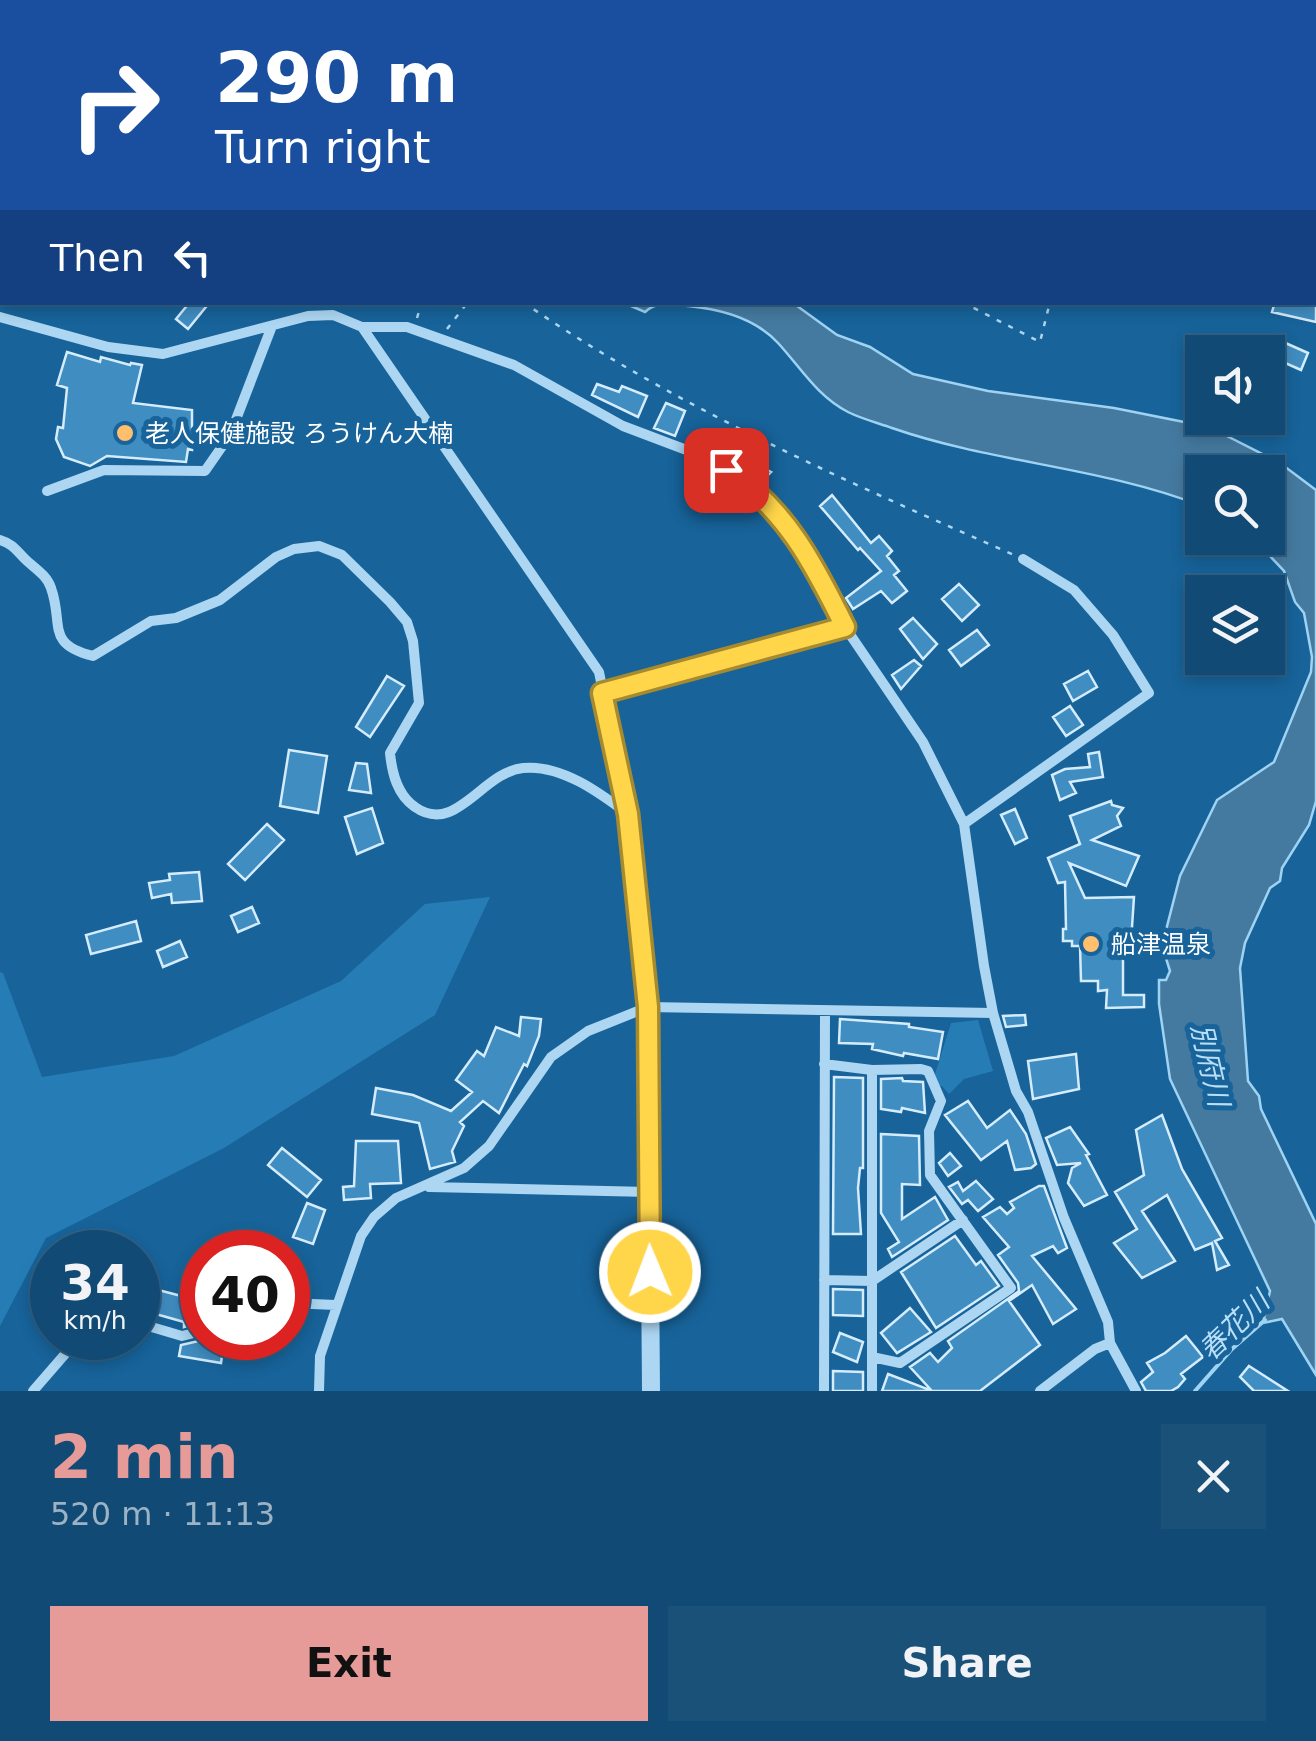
<!DOCTYPE html>
<meta charset="utf-8">
<style>
:root{--surface:#114a74;--page:#1a5179;--text:#f1f3f6;--muted:#9cb3c5;--line:#306286;--accent:#e69b98}
body{margin:0;font-family:"DejaVu Sans","Noto Sans JP",sans-serif;background:var(--page);color:var(--text);height:100vh;display:flex;flex-direction:column;font-size:38px;white-space:nowrap}
*{box-sizing:border-box;margin:0}
p{font-size:32px;color:var(--muted)}
.icon{flex:none;width:55px;height:55px;fill:none;stroke:currentColor;stroke-width:2;stroke-linecap:round;stroke-linejoin:round}
.map{position:relative;height:1391px;overflow:hidden}
.side{display:flex;flex-direction:column;background:var(--surface);flex:1}
.side>*{flex:none}
.guide{position:absolute;left:0px;top:0px;width:1318px;height:305px;box-shadow:0 5px 15px #0003,0 0 0 2px var(--line);background:#1a4fa0;color:#fff;overflow:hidden}
.controls{position:absolute;left:1185px;top:335px;display:grid;gap:20px}
.controls a{display:grid;place-items:center;width:100px;height:100px;border-radius:0px;background:var(--surface);box-shadow:0 5px 15px #0003,0 0 0 2px var(--line);font-size:50px}
.speed{position:absolute;left:30px;top:1230px;display:flex;gap:20px;font-size:50px;font-weight:700;text-align:center}
.speed>*{display:grid;place-content:center;width:130px;height:130px;border-radius:50%;background:var(--surface);box-shadow:0 5px 15px #0003,0 0 0 2px var(--line);line-height:1}
.speed small{font-size:25px;font-weight:400}
.speed .limit{border:15px solid #d22;background:#fff;color:#111}
.pin{position:absolute;display:grid;place-items:center;width:85px;height:85px;color:#fff;margin:-42px;border-radius:20px;box-shadow:0 5px 15px #0006}
.me{position:absolute;width:110px;margin:-55px;rotate:359deg;stroke-linejoin:round;filter:drop-shadow(0 0 8px #0008)}
.turn{display:flex;align-items:center;gap:35px;height:210px;padding:0 50px;font-size:45px}
.turn .icon{width:130px;height:130px;stroke-width:2.5}
.turn b{display:block;font-size:70px;line-height:85px}
.then{display:flex;align-items:center;height:95px;padding:0 50px;background:#0003;gap:20px;font-size:38px}
.round{display:grid;place-items:center;flex:none;width:105px;height:105px;border-radius:0px;background:var(--page)}
.headline{display:flex;align-items:center;justify-content:space-between;height:170px;padding:0 50px}
h1{font-size:60px;font-weight:800;line-height:75px;color:var(--accent)}
.primary-button{display:flex;gap:20px;margin-top:auto;padding:20px 50px}
.primary-button a{flex:1;height:115px;border-radius:0px;background:var(--accent);color:#111;font-size:40px;font-weight:800;line-height:115px;text-align:center}
.primary-button a+a{background:var(--page);color:var(--text)}
.map>svg:first-child{display:block}
.green{fill:#267db6}
.water{fill:#457aa0;stroke:#9fd3f4;stroke-width:2.5}
.lines{fill:none;stroke-linecap:round;stroke-linejoin:round}
.stream{stroke:#9fd3f4;stroke-width:4}
.building{fill:#408dc1;stroke:#d4ecfc;stroke-width:2.5}
.path{stroke:#acd6f2;stroke-width:2.5;stroke-dasharray:5 8;stroke-linecap:butt}
.minor{stroke:#acd6f2;stroke-width:10}
.tertiary{stroke:#acd6f2;stroke-width:18}
.route-casing{stroke:#a68a30;stroke-width:25}
.route{stroke:#ffd54a;stroke-width:18}
.poi-dot{fill:#ffbf6d;stroke:#17639a;stroke-width:4}
.labels{text-anchor:middle;dominant-baseline:central;stroke-width:10;stroke-linejoin:round;paint-order:stroke}
.poi-label{font-size:25px;fill:#fff;stroke:#17639a;text-anchor:start}
.water-label{font-size:28px;font-style:italic;fill:#b9dff8;stroke:#17639a}
</style>
<div class="map">
<svg width="1316" height="1391" viewBox="0 0 1316 1391">
<rect width="100%" height="100%" fill="#17639a"/>
<path class="green" d="M490 897 435 1015 224 1148 46 1238 0 1326V972L3 973 42 1077 174 1056 341 981 425 904Z
M978 1020 993 1071 964 1079 949 1094 942 1086H935V1074L951 1023Z"/>
<path class="water" d="M624 303H793L837 335 870 347 913 374 988 391 1114 408 1209 427 1280 463 1316 490V801L1309 825 1282 868 1280 881 1270 888 1245 943 1240 968 1248 1081 1259 1096 1261 1109 1316 1224V1375L1282 1319 1263 1323 1270 1291 1170 1079 1159 1004V980H1166L1170 971 1164 952 1165 934 1180 876 1217 800 1274 762 1311 672 1312 657 1304 613 1295 602 1284 571 1253 538H1268V472H1202V506C1102 467 993 463 892 428 878 423 862 419 848 412 817 396 801 368 778 343 756 319 720 309 688 306 673 304 656 301 645 312Z"/>
<g class="lines">
<path class="stream" d="M321 0 330 2
M255 2 256 0
M0 145 2 144
M1195 1391 1232 1349 1265 1320"/>
</g>
<path class="building" d="M190 302H210L188 329 176 319Z
M1275 302H1316V322L1272 312Z
M1281 341 1308 353 1301 370 1274 358Z
M67 352 100 362 101 357 130 365 131 363 142 365 133 403 192 410V450L188 449 186 462 107 456 90 466 64 457 56 439 58 427 63 428 67 388 57 385Z
M597 384 619 392 622 386 647 396 638 417 592 395Z
M666 403 685 411 675 436 654 428Z
M721 436 748 451 740 465 713 450Z
M745 458 771 472 761 482 740 468Z
M832 495 871 543 879 536 892 551 887 556 899 571 894 575 907 591 892 603 881 591 853 609 846 598 881 571 860 548 858 550 820 506Z
M959 584 979 605 962 621 942 599Z
M913 618 937 644 923 659 900 629Z
M977 630 989 645 961 666 949 650Z
M914 660 921 666 901 689 892 675Z
M1088 671 1097 687 1073 701 1064 684Z
M387 676 404 686 370 737 356 727Z
M1070 706 1083 725 1066 736 1053 717Z
M289 750 327 756 318 813 280 806Z
M1099 752 1103 777 1070 782 1076 793 1060 800 1052 775 1065 769 1090 767 1088 754Z
M356 763 367 764 371 793 349 790Z
M1111 801 1112 805 1123 808 1117 816 1121 826 1092 840 1139 856 1126 886 1069 863 1085 898 1134 897 1131 942H1123V995H1144V1007L1106 1008 1107 990 1098 991V981H1081L1080 946H1072V941H1063V929H1066L1065 882 1058 883 1048 858 1080 844 1070 816Z
M372 808 383 843 357 854 345 817Z
M1015 809 1027 838 1015 844 1001 815Z
M267 824 284 840 245 880 228 864Z
M199 872 202 901 172 903 171 894 152 898 149 883 170 880 169 874Z
M252 907 259 923 238 932 231 916Z
M136 921 141 941 91 954 86 935Z
M180 941 187 957 163 967 157 951Z
M1025 1015 1026 1025 1006 1027 1003 1016Z
M521 1017 541 1019 539 1036 527 1066 524 1064 499 1113 483 1101 460 1122 464 1126 452 1151 455 1162 430 1169 419 1123 372 1114 376 1088 413 1095 451 1111 472 1092 456 1080 477 1051 484 1056 496 1027 519 1036Z
M840 1019 909 1024V1027L943 1032 938 1059 904 1053 903 1056 872 1049 873 1044 839 1043Z
M1076 1054 1079 1089 1033 1099 1028 1061Z
M834 1077 863 1078V1168H860L858 1188 861 1234H833Z
M902 1078 903 1081 923 1082 925 1113 902 1108 901 1112 881 1109V1079Z
M968 1101 987 1128 1010 1110 1026 1134 1036 1164 1031 1168 1015 1170 1007 1141 981 1160 945 1115Z
M1162 1115 1182 1169 1222 1238 1215 1241 1229 1265 1217 1270 1212 1243 1195 1250 1167 1195 1142 1211 1175 1261 1142 1278 1114 1243 1137 1229 1115 1192 1144 1175 1136 1130Z
M1070 1127 1089 1154 1086 1155 1107 1195 1084 1206 1068 1183 1072 1168 1081 1163 1057 1165 1046 1138Z
M881 1134 919 1136 920 1185 902 1184V1219L935 1197 948 1220 892 1257 888 1249 899 1242 881 1213Z
M356 1141H398L401 1183 370 1184 371 1198 344 1200 343 1187 354 1186Z
M282 1148 321 1180 307 1197 268 1165Z
M950 1153 961 1166 948 1176 939 1163Z
M976 1181 993 1199 978 1211 968 1200 962 1204 949 1187 958 1182 963 1191Z
M1039 1186H1044L1067 1248 1058 1253 1053 1246 1032 1256 1076 1309 1053 1324 1032 1285 1009 1301 1040 1345 980 1391H932L910 1367 930 1353 938 1362 952 1348 948 1341 1019 1291 1018 1283 998 1255 1009 1247 983 1217 1000 1207 1007 1214 1014 1208 1010 1202Z
M307 1203 325 1210 313 1244 293 1237Z
M955 1236 976 1265 981 1261 999 1286 936 1328 901 1272Z
M138 1285 150 1292 151 1288 200 1301 194 1324 184 1327V1322L138 1309Z
M833 1289 863 1290V1316L833 1315Z
M910 1308 931 1332 897 1353 881 1333Z
M840 1333 863 1342 857 1362 833 1352Z
M1186 1336 1203 1357 1181 1374 1185 1379 1178 1387 1171 1391H1146L1141 1382 1153 1372 1147 1363 1165 1353Z
M203 1340 224 1343 221 1363 179 1356 181 1345Z
M1249 1366 1288 1391H1254L1240 1377Z
M833 1371 863 1372V1391H833Z
M888 1374 930 1390V1391H882Z"/>
<g class="lines">
<path class="path" d="M558 0 559 2
M0 212H2
M523 302C675 407 846 481 1014 555
M962 302 1040 342 1050 302
M417 318 422 302
M447 329 468 302"/>
<path class="minor" d="M691 0 692 2
M793 0 794 2
M1223 2V0
M1315 196H1316
M0 317 108 347 163 354 308 316 333 315 362 327H407L514 365 623 426 705 457 747 483 772 508 814 564 845 627 923 742 964 824 984 966 993 1013 1016 1091 1028 1112 1064 1218 1108 1322 1110 1343 1136 1391
M362 327 599 672 628 814
M47 491 104 470 205 471 230 435 272 326
M0 540C13 544 16 550 25 559 34 568 47 575 51 588 64 624 45 644 93 656L151 621 176 618 220 600 276 557 294 549 319 546 342 555 390 602 407 622 413 641 419 703 390 753C392 773 397 795 415 807 456 836 482 772 523 768 561 764 600 793 628 814
M602 693 845 627
M964 824 1149 693 1113 635 1074 590 1023 559
M824 1064 872 1070 921 1069 928 1071 941 1101 929 1131 930 1175 1011 1288 900 1363 872 1357
M872 1070V1391
M429 1187 649 1192
M824 1280 872 1281 963 1220
M288 1303 336 1305
M138 1323 182 1336 202 1331
M33 1391 79 1338
M319 1391 320 1356 361 1236 374 1217 396 1198 464 1168 489 1146 551 1057 588 1031 648 1007 993 1013
M824 1391 825 1011
M1040 1391 1095 1349 1110 1343"/>
<path class="tertiary" d="M628 814 648 1007 651 1391"/>
</g>
<g class="lines">
<g class="route-casing">
<path id="route" d="M650 1272 648 1007 628 814 602 693 845 627C815 566 785 507 726 470"/>
</g>
<use href="#route" class="route"/>
</g>
<g class="poi-dot">
<circle cx="125" cy="433" r="10"/>
<circle cx="1091" cy="944" r="10"/>
</g>
<g class="labels">
<g class="poi-label">
<text x="145" y="433">老人保健施設 ろうけん大楠</text>
<text x="1111" y="944">船津温泉</text>
</g>
<g class="water-label">
<text transform="translate(1210 1065) rotate(77)">別府川</text>
<text transform="translate(1234 1326) rotate(-44)">春花川</text>
</g>
</g>
</svg>
<div class="controls">
<a><svg class="icon" aria-label="sound" viewBox="0 0 24 24"><path d="M4 9h4l5-4v14l-5-4H4zM17 9q2 3 0 6"/></svg></a>
<a><svg class="icon" aria-label="search" viewBox="0 0 24 24"><circle cx="10" cy="10" r="6"/><path d="M15 15l6 6"/></svg></a>
<a><svg class="icon" aria-label="layers" viewBox="0 0 24 24"><path d="M12 4l9 5-9 5-9-5zM3 14l9 5 9-5"/></svg></a>
</div>
<div class="speed"><div>34<small>km/h</small></div><div class="limit">40</div></div>
<div class="pin" style="left:726px;top:470px;background:#d93025"><svg class="icon" aria-label="arrive" viewBox="0 0 24 24"><path d="M6 21V4h12l-3 4 3 4H6"/></svg></div>
<svg class="me" style="left:650px;top:1272px" viewBox="-20 -20 40 40"><circle r="17" fill="#ffd54a" stroke="#fff" stroke-width="3"/><path d="M0-11L8 9 0 5-8 9z" fill="#fff"/></svg>
<div class="guide">
<div class="turn"><svg class="icon" aria-label="right" viewBox="0 0 24 24"><path d="M7 20v-9h11M14 6l5 5-5 5"/></svg><div><b>290 m</b>Turn right</div></div>
<div class="then">Then<svg class="icon" aria-label="left" viewBox="0 0 24 24"><path d="M17 20v-9H6M10 6l-5 5 5 5"/></svg></div>
</div>
</div>
<section class="side">
<div class="headline"><div><h1>2 min</h1><p>520 m · 11:13</p></div><a class="round"><svg class="icon" aria-label="close" viewBox="0 0 24 24"><path d="M6 6l12 12M18 6L6 18"/></svg></a></div>
<div class="primary-button"><a>Exit</a><a>Share</a></div>
</section>
